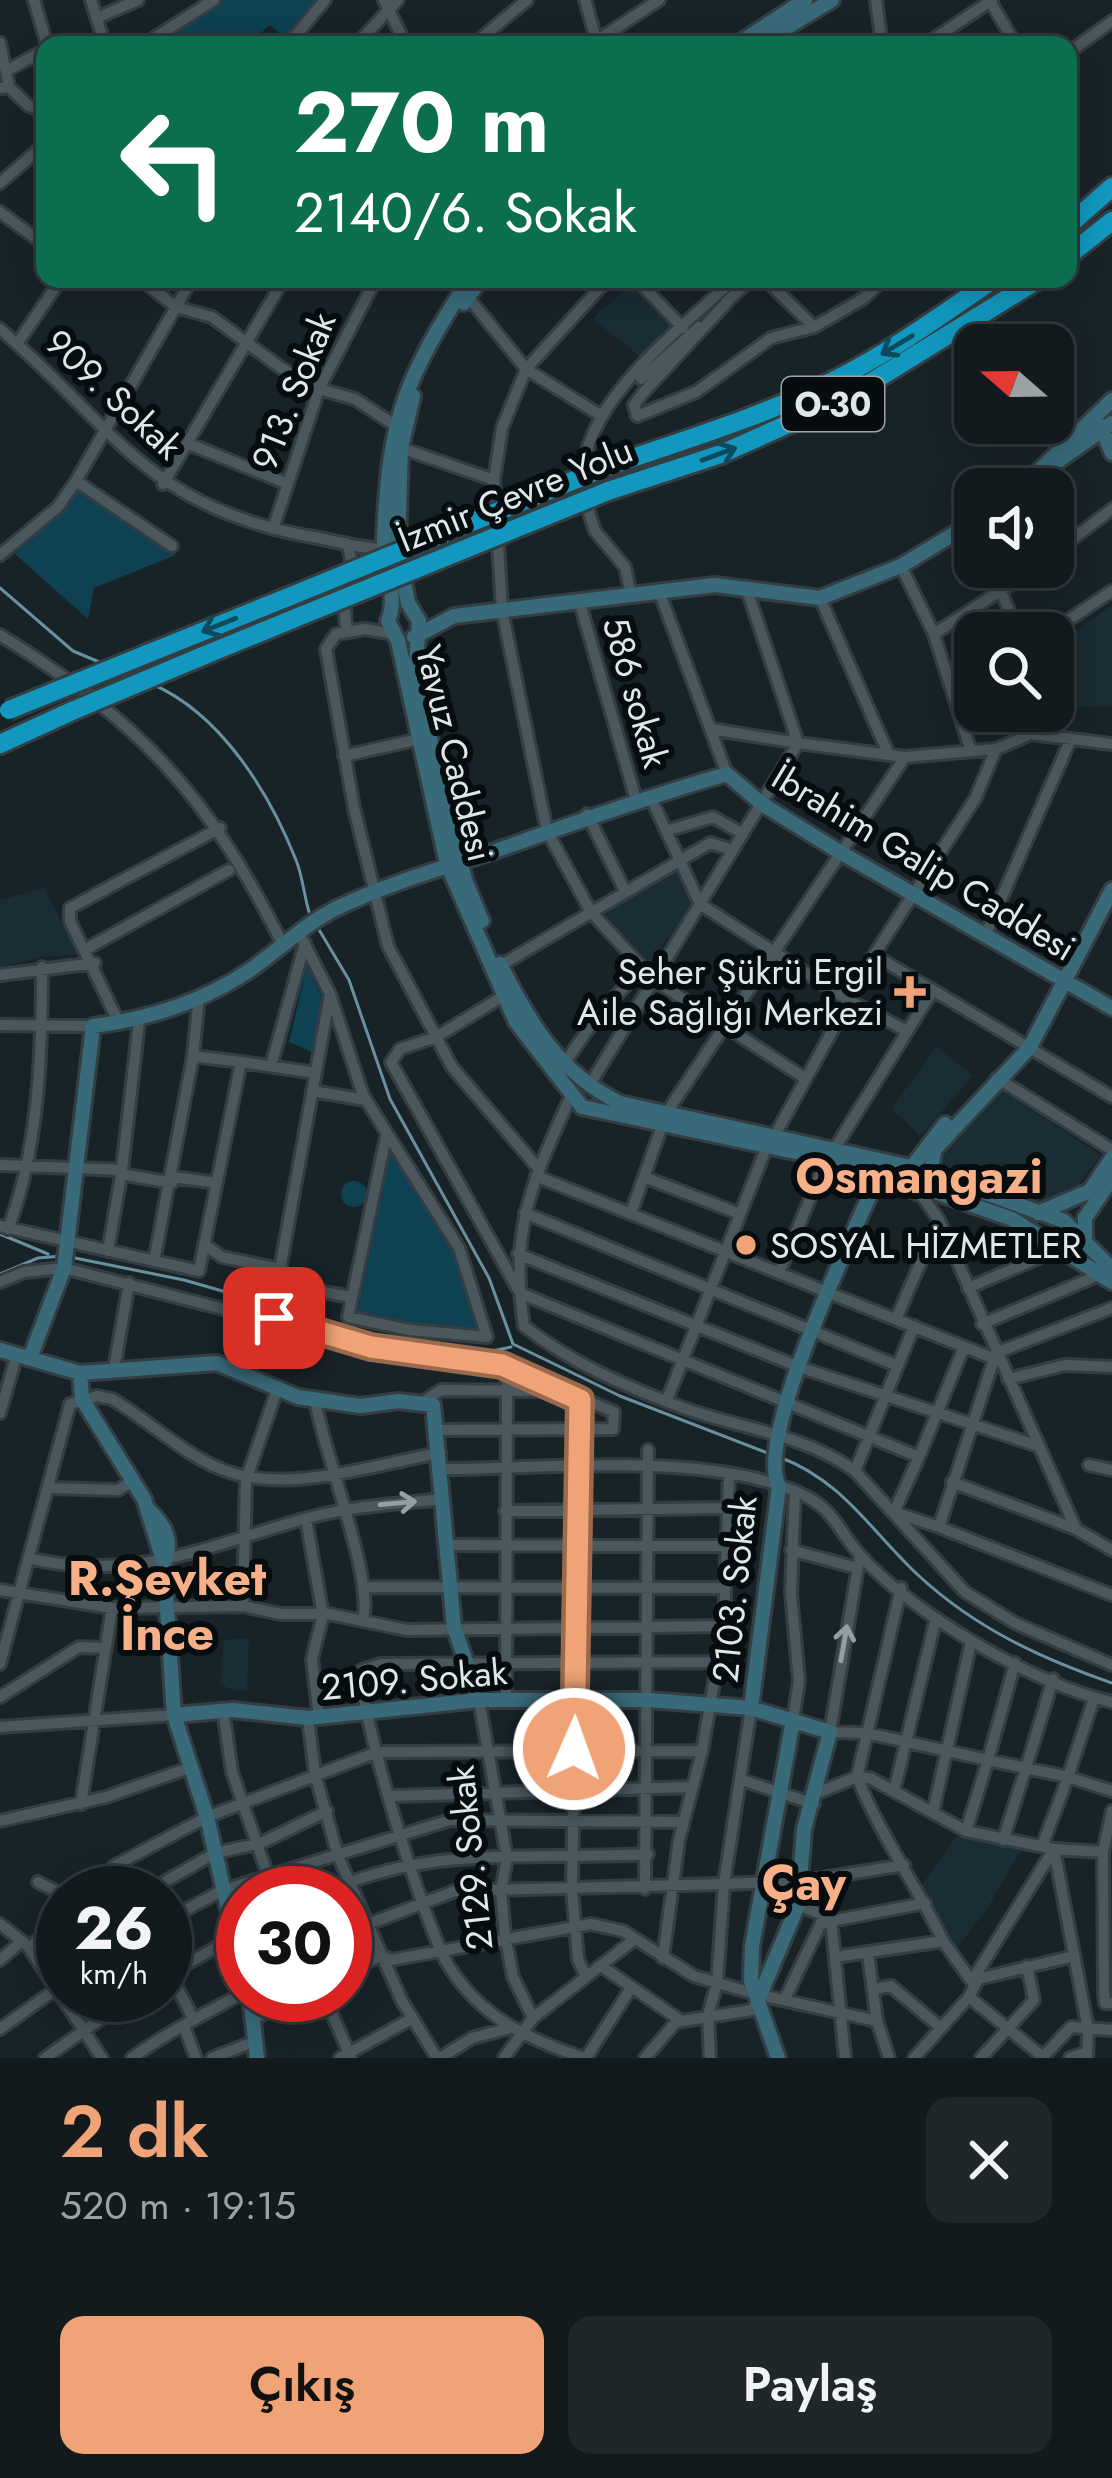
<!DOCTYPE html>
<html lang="tr">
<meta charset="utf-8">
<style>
:root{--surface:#121a1e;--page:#1f272b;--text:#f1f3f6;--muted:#9ca1a4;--line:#31383c;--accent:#efa376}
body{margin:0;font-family:Jost,sans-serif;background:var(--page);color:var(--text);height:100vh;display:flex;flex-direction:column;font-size:45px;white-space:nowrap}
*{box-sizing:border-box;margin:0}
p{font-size:39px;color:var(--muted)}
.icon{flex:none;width:66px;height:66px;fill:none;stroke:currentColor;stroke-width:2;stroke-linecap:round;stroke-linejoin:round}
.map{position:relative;height:2058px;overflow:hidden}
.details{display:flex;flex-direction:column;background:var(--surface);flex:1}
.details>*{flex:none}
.hud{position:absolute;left:36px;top:36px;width:1041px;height:252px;border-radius:24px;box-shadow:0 6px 30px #0003,0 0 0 3px var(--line);background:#0b6e4f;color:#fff;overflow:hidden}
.needle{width:78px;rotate:290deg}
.fabs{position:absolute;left:954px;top:324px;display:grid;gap:24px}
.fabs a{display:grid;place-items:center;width:120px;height:120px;border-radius:24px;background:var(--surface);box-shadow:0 6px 30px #0003,0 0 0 3px var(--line);font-size:60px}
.speed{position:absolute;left:36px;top:1866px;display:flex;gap:24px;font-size:60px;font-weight:700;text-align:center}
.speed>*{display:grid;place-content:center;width:156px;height:156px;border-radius:50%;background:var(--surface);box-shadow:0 6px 30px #0003,0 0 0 3px var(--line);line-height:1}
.speed small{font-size:30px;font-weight:400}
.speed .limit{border:18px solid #d22;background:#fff;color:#111}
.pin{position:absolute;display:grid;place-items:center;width:102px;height:102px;color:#fff;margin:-51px;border-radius:24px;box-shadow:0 6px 18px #0006}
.me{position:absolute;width:132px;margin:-66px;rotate:2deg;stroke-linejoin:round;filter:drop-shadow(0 0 9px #0008)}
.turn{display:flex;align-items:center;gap:42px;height:252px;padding:0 60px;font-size:54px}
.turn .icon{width:156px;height:156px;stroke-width:2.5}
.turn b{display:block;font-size:84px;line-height:102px}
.round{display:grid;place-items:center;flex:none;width:126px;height:126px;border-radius:24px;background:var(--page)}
.headline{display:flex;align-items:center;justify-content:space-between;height:204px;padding:0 60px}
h1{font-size:72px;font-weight:600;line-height:90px;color:var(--accent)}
.action{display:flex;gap:24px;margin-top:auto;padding:24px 60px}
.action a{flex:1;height:138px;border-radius:24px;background:var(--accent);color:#111;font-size:48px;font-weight:600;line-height:138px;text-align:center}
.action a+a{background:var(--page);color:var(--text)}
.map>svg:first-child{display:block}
.built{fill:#1a2d34}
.green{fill:#0e4152}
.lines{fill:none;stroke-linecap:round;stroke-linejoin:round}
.stream{stroke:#69909e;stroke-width:3}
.street-casing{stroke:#343d41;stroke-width:16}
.secondary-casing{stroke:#343d41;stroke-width:20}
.highway-casing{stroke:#343d41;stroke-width:24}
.street{stroke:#4a575c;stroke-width:10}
.secondary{stroke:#396a79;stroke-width:14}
.highway{stroke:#1297be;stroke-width:18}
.highway-bridge-casing{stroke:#343d41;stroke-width:24;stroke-linecap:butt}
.highway-bridge{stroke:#1297be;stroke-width:18}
.oneway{stroke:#0c4b5d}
.oneway2{stroke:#949fa3}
.route-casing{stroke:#9b6a4d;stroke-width:30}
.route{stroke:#efa376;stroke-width:21}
.poi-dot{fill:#efa376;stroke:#070c0e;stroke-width:4.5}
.labels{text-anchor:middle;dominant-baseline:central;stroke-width:12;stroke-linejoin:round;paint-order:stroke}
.shield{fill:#070c0e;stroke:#9ea5a8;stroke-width:3}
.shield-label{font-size:33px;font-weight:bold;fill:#dfe7ea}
.street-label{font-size:36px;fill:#dfe7ea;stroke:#070c0e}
.poi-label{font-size:36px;fill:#dfe7ea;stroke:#070c0e;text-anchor:end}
.district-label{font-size:48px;font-weight:bold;fill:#f7b087;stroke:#070c0e}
</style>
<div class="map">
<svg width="1112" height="2058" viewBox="0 0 1112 2058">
<rect width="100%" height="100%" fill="#182328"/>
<path class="built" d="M631 283 678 327 643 359 593 319Z
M1112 605V706L1053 708V648Z
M673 865 693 905 648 965 598 911Z
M44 888 79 955 42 957 0 968V900Z
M936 1047 973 1075 921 1136 891 1109Z
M1000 1089 1101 1155 1072 1194 1043 1206 934 1163Z
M249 1638 247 1691H234L220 1684 224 1640Z
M957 1836 1022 1849 987 1909 953 1953 921 1886Z"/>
<path class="green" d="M219 0H320L287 40 270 25 248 45H158Z
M80 490 176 555 94 588 88 619 15 554Z
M307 966 325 1004 314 1053 289 1042Z
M391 1147 463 1264 485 1332 423 1329 357 1315Z
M341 1194a13 13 0 1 1 26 0a13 13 0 1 1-26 0Z"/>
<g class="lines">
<path class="stream" d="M0 588 73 651 104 664
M152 684C221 714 269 792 296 860 303 877 304 897 310 915
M318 928 349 980 390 1099 489 1278 513 1344 620 1396 770 1454
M0 1234 48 1254
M70 1257 184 1280 379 1336 492 1351 511 1347
M0 1274 38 1258 61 1256
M779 1457C842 1480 871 1531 918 1575 975 1628 1040 1658 1112 1683"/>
<g class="street-casing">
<path id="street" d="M34 0 47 45
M91 0 105 45
M384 0 406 45
M585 0 596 39 603 45
M876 0 882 45
M990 1 1016 45
M97 18 138 0
M0 43 9 87
M53 45 74 41 81 45
M143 45 214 0
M288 45 325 0
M356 45 398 0
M473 45 527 0
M590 45 659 0
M925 45 992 0
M1068 53 1112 21
M6 71 45 50
M0 88 9 87 29 106 45 111
M0 183 45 144
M0 212 45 245
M140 279 176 307 212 317 281 368 319 389 355 399 393 424
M608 279 526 369 502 428 494 480 502 610 547 831 591 912 654 980 803 1077
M636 279 683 328
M765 279 814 327
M468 297 526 369 600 415
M726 302 752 279
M727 302 643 393 634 405 637 416 696 392 771 338 814 327 864 298 884 279
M0 329C114 426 144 505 307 536 333 540 363 550 389 549
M17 344 61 279
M641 379 699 327
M187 443 288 484
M401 448 494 480
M583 476C584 400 683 327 734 279
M76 481 172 546
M163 484 284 279
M585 500 595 531 625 567 631 595
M273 529 319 389 376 279
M346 543C361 572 337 601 348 632
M1053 554 1112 509
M0 555 58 507 76 481 192 279
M901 566 934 634 970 748
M659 591 727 774
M1001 591 1018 633
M820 598 888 753
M579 600 636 800
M1049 633 1112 591
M394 634 365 629 336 634 326 649 354 808 388 946 452 1067 538 1168
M934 634 1037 567
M0 635C141 722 208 795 282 943
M1029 711 1031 734
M711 729 798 743 746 587
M996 749 1031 734 1112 744
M344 756 419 739
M650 796 700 904 848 1000 907 1031
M587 814 625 891
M666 831 713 817 743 834
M985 936 1069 743
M86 949 229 870
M874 955 1112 1097
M501 965 710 843 733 850
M0 975 95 963
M330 994 363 1095 459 1248 487 1337 410 1330 348 1317 386 1137
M505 995 436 1037 400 1049 391 1062 520 1293 919 1457 894 1512 939 1527 994 1359
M119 1023 70 921V908L220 828
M0 1025 93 1026
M241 1062 316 1073
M564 1064 598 1015 642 968
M271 1066 305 943
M997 1078 1112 1150
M589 1086 798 743 905 757 996 749 975 799 874 955 775 1135
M312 1091 366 1100
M570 1098C532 1182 509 1231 524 1326 571 1363 625 1386 681 1407 740 1429 802 1433 855 1471L965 1592 1015 1623 1112 1665
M665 1115 905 757
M835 1148 933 990
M0 1165 122 1170 139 1022
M121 1174 172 1183
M536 1176 1000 1361
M173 1177 217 1183
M644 1177 740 1214
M920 1193 939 1220 1076 1529 1112 1550
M525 1213 898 1366
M631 1213 662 1126
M0 1226 199 1271 241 1062 193 1056 199 996
M8 1229C39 1148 42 1053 42 967
M204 1244 222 1257 280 1269 330 994 298 931
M108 1251 122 1170
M518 1254 799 1367 1038 1446
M154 1261 193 1056
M280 1269V1283L288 1286 352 1297
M779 1273 827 1158
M0 1282 24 1272 64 1268 371 1347 502 1365 614 1412 613 1429 438 1430
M968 1288 1062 1248
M896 1319 939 1220
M982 1324 1099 1275
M996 1353 1112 1308
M114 1369 129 1283
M1008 1379 1065 1365 1112 1367
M315 1400C324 1454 374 1579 363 1619
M580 1400 572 1889 578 1959 585 1975
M667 1400 767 1146
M423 1402 441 1390 553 1391
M0 1413 17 1354
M919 1457 964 1347
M1089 1465 1112 1470
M441 1469C545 1469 703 1451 797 1492 836 1509 835 1527 860 1555 911 1613 1037 1686 1112 1702
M855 1471 914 1326
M952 1482 1076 1529
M49 1488 118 1490 134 1480
M505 1511 726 1508
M306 1519 323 1615 312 1659 319 1717
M939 1527 1112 1595
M446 1545 725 1546
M791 1550 857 1568
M860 1555 830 1732 866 1733 988 1760 1015 1663
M32 1559C136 1582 207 1546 304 1519 350 1506 396 1504 443 1499
M367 1587 724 1588
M901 1588 857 1777 870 1778 966 1831 1054 1849 1103 1852 1104 1991 1105 2003H1112
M0 1590 112 1608 243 1606 281 1614H329L407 1630 724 1626
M243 1606 246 1480 277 1390
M0 1664 70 1404 97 1396 112 1399C148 1420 183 1454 221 1469 285 1496 375 1464 440 1453
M0 1697 79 1647 105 1648
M1094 1698 1068 1777 1112 1791
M506 1699 507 1367
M479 1700 507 1858 501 1891 505 1935 513 1977 533 2018
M223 1710 232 1772 274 1893
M308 1718 315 1774 338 1856 402 2001 437 2058
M793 1720 799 1681 791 1593 795 1491
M0 1727 174 1715
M742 1780 814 1804
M894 1791 936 1618
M817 1793 857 1777C880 1835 916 1884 943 1941
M392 1796 691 1787
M81 1804 112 1608
M933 1812 971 1642
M0 1821 106 1797 189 1768
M966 1831 988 1760 1026 1768 1053 1679
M1003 1840 1026 1768 1068 1777 1043 1844
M1054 1849 1088 2029 1087 2058
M1103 1852 1112 1811
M104 1875 122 1893
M825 1878 831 1918
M38 1882 63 1895
M351 1882C446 1846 548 1860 648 1854
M645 1889 648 1450
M88 1893 114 1866 207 1817 377 1752 702 1751
M145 1893 215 1853 261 1843 327 1811
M798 1905 831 1918 845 2058
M165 1921 223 1890 450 1820 683 1822
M0 1924 22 1941
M345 1933 455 1891 724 1884 751 1708
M29 1948 102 2058
M868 1954 877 2021 889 2058
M835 1957 943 1941 975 1986
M663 1958 679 1840 702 1751 724 1626 729 1474
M0 1960 22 1941 29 1948 63 1917
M165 1964 194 2020
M601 1966 680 2020
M345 1973 382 1955 391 1960 591 1924 623 1931 694 1976 759 1995
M165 1976 235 1937
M972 1981 1052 1852
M874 1989 891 1986 941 2028
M324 1995 351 2058
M969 1997 1043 2057
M785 1999 821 1923 925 1903
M254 2019 301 1995
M0 2029 63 1984
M185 2029 196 2058
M45 2058 135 1995
M132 2058C167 2032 205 2014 243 1993
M212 2058 256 2041
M340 2058 411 2019
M440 2058 472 2038 510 2028
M504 2058 533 2018 635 1939
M584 2058C530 2040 483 2019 450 1968 427 1934 356 1706 362 1670L381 1664 716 1662
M586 2058 631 1988
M645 2058 676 2022 752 2010 760 1995 877 2021
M710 2058 708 2015 717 1983 724 1884 804 1881 904 1865
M914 2058 969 1997 978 1979 1070 1957
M981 2058 1034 2000 1027 1966
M1042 2058 1071 2027 1112 2030
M1070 2058 1087 2052"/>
</g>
<g class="secondary-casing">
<path id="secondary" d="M736 45 805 0
M758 45 832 0
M469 279C404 381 389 417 384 538 383 565 399 595 388 621L398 641 447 864 516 1022 582 1107 843 1162 920 1193 932 1191 1012 1219 1112 1282
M464 303 481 279
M413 396 401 448 398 546 408 603 419 621 416 663 426 722 465 880 482 921
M1101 426 1112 453
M1051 466 1112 423
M1026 483 1112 400
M414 637 454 616 715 585 820 598 901 566 975 521
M500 964C530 1024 559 1073 620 1103L911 1167
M915 1163 945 1124
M932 1163 935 1149 1030 1047 1112 890
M940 1177 1064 1221 1112 1269
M1038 1213 1090 1191 1112 1158
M1085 1240V1218L1112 1178
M0 1350 80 1373 217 1363 298 1397 361 1406 398 1401 433 1405 454 1627 479 1700
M30 1358 64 1268 93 1026C147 1019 200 1003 247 972 278 951 303 925 337 908 393 881 451 866 509 846 582 820 653 795 727 774L762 804 838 851 1112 1008
M80 1373 82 1399 144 1499 164 1563
M149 1510C166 1527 173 1541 164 1563L174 1715 207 1817 243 1975
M751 1708 779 1486C753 1439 856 1229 879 1174
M174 1715 233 1710 308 1718 479 1700H649L751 1708 830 1732 804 1829 798 1905 760 1995
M250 1995 257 2058
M778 2058 751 1981 752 1946 793 1720"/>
</g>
<g class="highway-casing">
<path id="highway" d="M1068 226 1112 187
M1068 256 1112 221
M604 468C680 441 757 419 829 383 888 354 940 316 994 279
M608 491 721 454 844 399 1039 279
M147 654 291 596
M205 655 293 619
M0 744 72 711"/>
</g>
<use href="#street" class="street"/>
<use href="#secondary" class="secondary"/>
<use href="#highway" class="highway"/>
<g class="highway-bridge-casing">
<path id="highway-bridge" d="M291 596 604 468
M293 619 608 491
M9 710 147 654
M72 711 205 655"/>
</g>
<use href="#highway-bridge" class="highway-bridge"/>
</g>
<defs><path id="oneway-shaft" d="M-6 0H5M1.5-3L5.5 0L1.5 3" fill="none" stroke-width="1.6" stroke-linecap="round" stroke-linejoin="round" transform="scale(3)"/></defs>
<g class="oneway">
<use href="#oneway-shaft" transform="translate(897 345) rotate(149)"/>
<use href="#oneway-shaft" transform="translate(719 454) rotate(-20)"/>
<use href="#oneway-shaft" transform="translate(219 625) rotate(158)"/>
</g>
<g class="oneway2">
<use href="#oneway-shaft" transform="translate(398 1503) rotate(-5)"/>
<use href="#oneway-shaft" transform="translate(844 1643) rotate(-80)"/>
</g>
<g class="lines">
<g class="route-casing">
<path id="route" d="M274 1318 371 1347 502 1365 580 1400 574 1749"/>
</g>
<use href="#route" class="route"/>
</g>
<g class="poi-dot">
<path d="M904 974h12v12h12v12h-12v12h-12v-12h-12v-12h12z"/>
<circle cx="746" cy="1245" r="12"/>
</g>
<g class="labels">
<rect class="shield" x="782" y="377" width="102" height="54" rx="9"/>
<g class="shield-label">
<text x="833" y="404">O-30</text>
</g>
<g class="street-label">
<text transform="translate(293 391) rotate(-68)">913. Sokak</text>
<text transform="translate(114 394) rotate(43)">909. Sokak</text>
<text transform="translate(515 494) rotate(-22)">İzmir Çevre Yolu</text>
<text transform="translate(636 692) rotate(74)">586 sokak</text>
<text transform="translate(455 753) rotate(76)">Yavuz Caddesi</text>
<text transform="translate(924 862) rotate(31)">İbrahim Galip Caddesi</text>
<text transform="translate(734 1589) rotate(-84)">2103. Sokak</text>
<text transform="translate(414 1679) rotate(-5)">2109. Sokak</text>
<text transform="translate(470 1858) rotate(-96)">2129. Sokak</text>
</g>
<g class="poi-label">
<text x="883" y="971">Seher Şükrü Ergil<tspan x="883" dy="41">Aile Sağlığı Merkezi</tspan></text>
<text x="770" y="1245" text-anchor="start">SOSYAL HİZMETLER</text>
</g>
<g class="district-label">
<text x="919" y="1176">Osmangazi</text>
<text x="167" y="1578">R.Şevket<tspan x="167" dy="55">İnce</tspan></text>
<text x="804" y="1883">Çay</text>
</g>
</g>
</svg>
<div class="fabs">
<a><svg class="needle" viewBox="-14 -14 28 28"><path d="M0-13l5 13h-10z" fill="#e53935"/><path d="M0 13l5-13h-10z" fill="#9ca1a4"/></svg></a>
<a><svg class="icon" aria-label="sound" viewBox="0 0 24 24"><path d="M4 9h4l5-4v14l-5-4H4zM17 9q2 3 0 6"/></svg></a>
<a><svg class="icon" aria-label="search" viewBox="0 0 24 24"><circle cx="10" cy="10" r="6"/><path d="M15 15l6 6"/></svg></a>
</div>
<div class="speed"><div>26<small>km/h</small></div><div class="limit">30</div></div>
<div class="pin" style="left:274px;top:1318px;background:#d93025"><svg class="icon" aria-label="arrive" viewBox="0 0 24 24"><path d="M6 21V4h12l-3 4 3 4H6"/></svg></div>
<svg class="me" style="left:574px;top:1749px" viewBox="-20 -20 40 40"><circle r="17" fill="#efa376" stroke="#fff" stroke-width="3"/><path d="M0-11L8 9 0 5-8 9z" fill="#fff"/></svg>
<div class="hud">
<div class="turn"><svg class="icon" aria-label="left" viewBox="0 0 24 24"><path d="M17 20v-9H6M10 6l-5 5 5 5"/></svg><div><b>270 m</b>2140/6. Sokak</div></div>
</div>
</div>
<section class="details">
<div class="headline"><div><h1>2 dk</h1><p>520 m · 19:15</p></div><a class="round"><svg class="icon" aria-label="close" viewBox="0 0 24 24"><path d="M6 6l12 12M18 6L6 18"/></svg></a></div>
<div class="action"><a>Çıkış</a><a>Paylaş</a></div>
</section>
